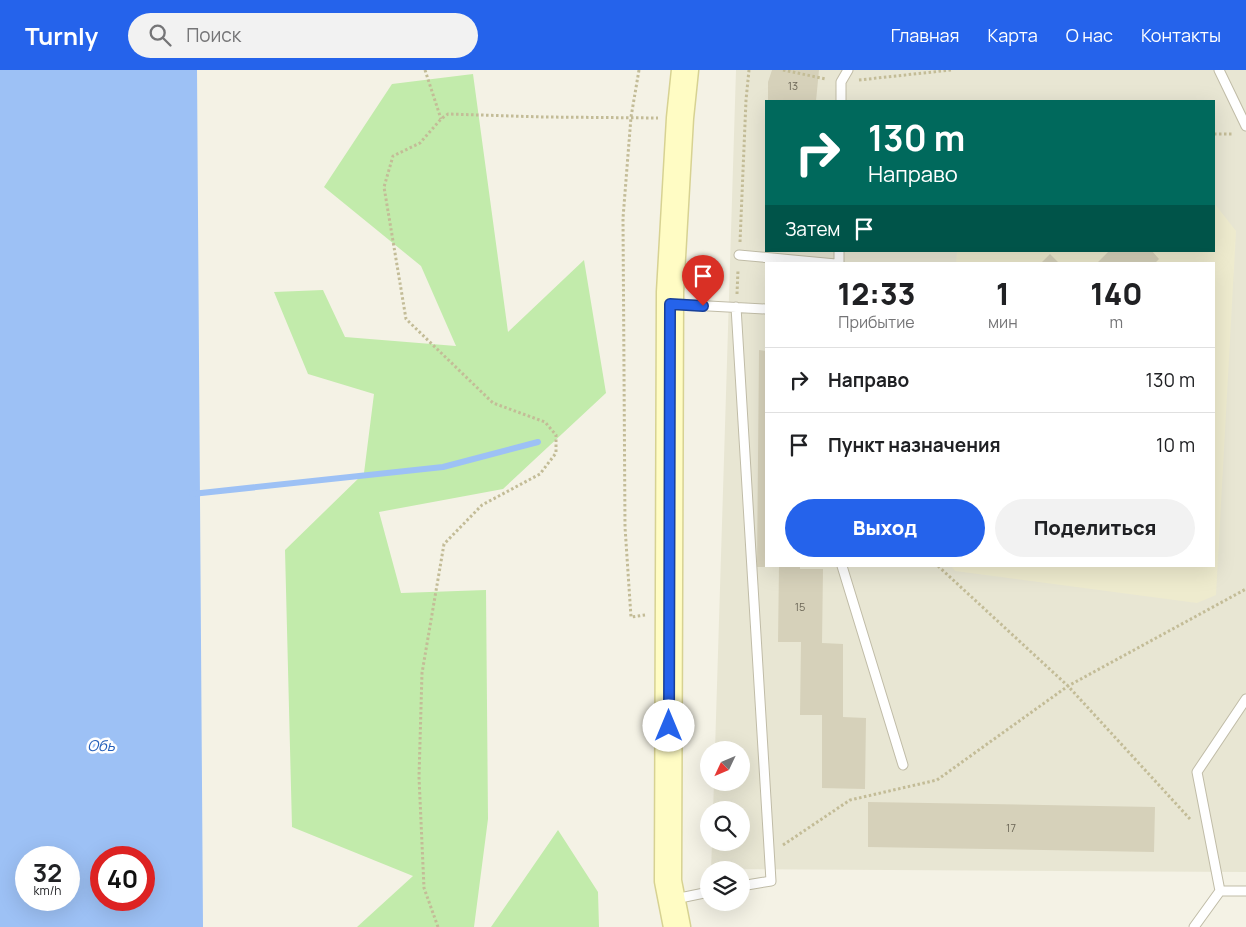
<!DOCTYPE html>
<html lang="ru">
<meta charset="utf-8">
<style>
:root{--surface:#fff;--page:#f2f2f2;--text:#202124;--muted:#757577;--line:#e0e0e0;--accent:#2563eb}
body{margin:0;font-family:Manrope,sans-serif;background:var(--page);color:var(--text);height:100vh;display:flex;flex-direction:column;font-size:19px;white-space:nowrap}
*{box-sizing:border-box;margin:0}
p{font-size:16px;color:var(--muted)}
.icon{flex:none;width:28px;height:28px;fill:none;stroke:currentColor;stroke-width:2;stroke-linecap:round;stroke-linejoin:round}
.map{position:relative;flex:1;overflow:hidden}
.sheet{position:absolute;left:765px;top:192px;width:450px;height:305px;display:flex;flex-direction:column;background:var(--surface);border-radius:0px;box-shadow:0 5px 20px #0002}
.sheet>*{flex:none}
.banner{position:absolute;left:765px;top:30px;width:450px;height:152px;border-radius:0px;box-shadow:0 5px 20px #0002;background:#00695c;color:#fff;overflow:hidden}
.needle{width:32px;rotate:226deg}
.controls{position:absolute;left:700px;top:671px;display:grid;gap:10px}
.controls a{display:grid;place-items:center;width:50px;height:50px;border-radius:50%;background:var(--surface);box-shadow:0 5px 20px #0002;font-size:25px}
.speed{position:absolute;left:15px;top:776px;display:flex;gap:10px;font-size:25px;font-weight:700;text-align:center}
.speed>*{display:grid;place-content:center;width:65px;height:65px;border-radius:50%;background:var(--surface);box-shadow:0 5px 20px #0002;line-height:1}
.speed small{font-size:12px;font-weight:400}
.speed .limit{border:8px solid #d22;background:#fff;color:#111}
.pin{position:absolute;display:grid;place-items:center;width:42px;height:42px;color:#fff;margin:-51px -21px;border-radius:50% 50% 50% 0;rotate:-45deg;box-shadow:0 0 5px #0007}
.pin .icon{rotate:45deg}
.me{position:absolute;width:55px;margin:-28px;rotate:0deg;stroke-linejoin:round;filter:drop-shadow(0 0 4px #0008)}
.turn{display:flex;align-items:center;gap:18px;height:105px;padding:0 20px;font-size:22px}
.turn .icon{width:65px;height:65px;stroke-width:2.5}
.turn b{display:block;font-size:35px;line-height:42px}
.then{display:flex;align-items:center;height:48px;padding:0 20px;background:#0003;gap:10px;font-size:19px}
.eta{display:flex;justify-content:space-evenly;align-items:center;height:85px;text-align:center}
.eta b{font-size:30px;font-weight:800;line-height:35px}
.primary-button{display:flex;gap:10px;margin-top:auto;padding:10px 20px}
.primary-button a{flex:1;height:58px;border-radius:30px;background:var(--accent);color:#fff;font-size:20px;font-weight:800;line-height:58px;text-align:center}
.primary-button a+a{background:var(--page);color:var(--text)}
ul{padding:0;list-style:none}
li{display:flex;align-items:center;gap:15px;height:65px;padding:0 20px;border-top:1px solid var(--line)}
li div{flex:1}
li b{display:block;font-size:19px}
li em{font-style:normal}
header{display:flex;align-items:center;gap:30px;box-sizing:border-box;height:70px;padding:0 25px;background:var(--accent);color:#fff}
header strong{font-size:24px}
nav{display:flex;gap:28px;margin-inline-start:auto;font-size:18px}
.search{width:350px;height:45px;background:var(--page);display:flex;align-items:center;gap:12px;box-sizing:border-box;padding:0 18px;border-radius:28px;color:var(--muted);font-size:19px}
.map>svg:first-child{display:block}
.residential{fill:#e8e6d3;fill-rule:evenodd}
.education{fill:#eeebce}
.green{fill:#c2ebab}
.water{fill:#9dc1f5;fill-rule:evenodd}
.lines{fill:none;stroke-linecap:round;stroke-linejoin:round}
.stream{stroke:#9dc1f5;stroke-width:6}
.building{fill:#d6d1ba}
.lane-casing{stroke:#c0bca7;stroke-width:11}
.secondary-casing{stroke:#d7d292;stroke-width:29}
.path{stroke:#c3bc97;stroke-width:3;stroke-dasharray:2.5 2.5;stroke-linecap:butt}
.lane{stroke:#fff;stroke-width:9}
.secondary{stroke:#fffcc4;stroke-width:26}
.route-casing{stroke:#184099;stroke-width:12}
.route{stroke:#2563eb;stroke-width:9}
.labels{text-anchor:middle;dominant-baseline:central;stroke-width:5;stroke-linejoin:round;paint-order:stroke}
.number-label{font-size:11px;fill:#6b6656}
.water-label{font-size:15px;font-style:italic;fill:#2660ba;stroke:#fff}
</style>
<header>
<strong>Turnly</strong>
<div class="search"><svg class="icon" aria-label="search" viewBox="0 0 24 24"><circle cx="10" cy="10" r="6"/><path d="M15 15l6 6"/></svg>Поиск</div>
<nav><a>Главная</a><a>Карта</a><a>О нас</a><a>Контакты</a></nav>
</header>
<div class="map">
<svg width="1246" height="857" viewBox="0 0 1246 857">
<rect width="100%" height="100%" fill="#f4f2e5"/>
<path class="residential" d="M736 0H1246V802L711 799 712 773 741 772V740H713L714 713 741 712V680H715ZM766 31H1214V181H766ZM766 194H1214V496H766Z"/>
<path class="education" d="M1214 133 1236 161 1216 525 1197 533 955 501 951 496H1214V194H956L957 181H1214Z"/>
<path class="green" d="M473 4 508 262 584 190 606 323 503 419 379 442 401 523 486 520 488 749 474 857H357L413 806 292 757 285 480 364 403 374 324 308 304 274 222 323 220 345 267 456 276 421 196 324 117 392 14Z
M558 760 598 822 599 857H491Z"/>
<path class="water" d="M0 0H197L203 857H0ZM26 788H69V830H26ZM101 788H144V830H101Z"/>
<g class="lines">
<path class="stream" d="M192 424 443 397 538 372"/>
</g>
<path class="building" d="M772 0H819L816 31H768V12Z
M1109 181H1152L1159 189 1154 194H1096Z
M1050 184 1060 194H1040Z
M759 280 766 281V497H757Z
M779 496H800V499H823L822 573 843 574V647L866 648 865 719 822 718V645H800L801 572H778Z
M868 732 1155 737 1154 782 868 777Z"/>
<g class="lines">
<g class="lane-casing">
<path id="lane" d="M1219 0 1246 56
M841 31V12L848 0
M739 185 836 194
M839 194V181
M672 234 766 239
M736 237 771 811 741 816
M842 496 903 695
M1220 821 1197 702 1246 629
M675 829 709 822
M1194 857 1220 821H1246"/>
</g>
<g class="secondary-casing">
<path id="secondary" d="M677 857 668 811 670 222 680 48 685 0"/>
</g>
<path class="path" d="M425 0 441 49
M639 0 631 47 623 148 625 457 631 547 645 545
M783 0 826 9
M859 10 951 0
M1214 64H1233
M740 172 746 30 749 0
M737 224 738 200
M938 496 1068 616 1190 749
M783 775 850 730 937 710 1068 616 1246 519
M438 857 424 818 419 707 422 603 444 474 482 435 540 404 556 383V365L545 352 493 333 406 249 384 117 393 86 420 73 441 49 448 44 543 47 658 48"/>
<use href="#lane" class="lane"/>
<use href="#secondary" class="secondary"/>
</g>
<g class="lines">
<g class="route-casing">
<path id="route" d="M669 656 670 234 703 236"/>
</g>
<use href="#route" class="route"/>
</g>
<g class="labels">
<g class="number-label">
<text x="793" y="15">13</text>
<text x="800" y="536">15</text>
<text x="1011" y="757">17</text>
</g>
<g class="water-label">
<text x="101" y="675">Обь</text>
</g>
</g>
</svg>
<div class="controls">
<a><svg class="needle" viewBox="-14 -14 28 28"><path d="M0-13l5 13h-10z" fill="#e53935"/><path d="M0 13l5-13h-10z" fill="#757577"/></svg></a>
<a><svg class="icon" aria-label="search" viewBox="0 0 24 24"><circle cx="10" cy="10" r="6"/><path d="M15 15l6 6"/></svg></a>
<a><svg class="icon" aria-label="layers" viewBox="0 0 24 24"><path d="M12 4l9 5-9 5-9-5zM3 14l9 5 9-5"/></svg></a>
</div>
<div class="speed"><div>32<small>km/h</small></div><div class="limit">40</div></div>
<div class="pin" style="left:703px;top:236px;background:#d93025"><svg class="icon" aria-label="arrive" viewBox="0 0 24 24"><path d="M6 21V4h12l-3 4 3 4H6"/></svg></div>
<svg class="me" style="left:669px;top:656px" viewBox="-20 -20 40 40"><circle r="19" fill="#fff"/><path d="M0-13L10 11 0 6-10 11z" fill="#2563eb"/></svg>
<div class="banner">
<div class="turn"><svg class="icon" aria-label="right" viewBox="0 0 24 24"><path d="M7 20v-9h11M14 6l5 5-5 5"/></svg><div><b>130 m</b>Направо</div></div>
<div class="then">Затем<svg class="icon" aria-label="arrive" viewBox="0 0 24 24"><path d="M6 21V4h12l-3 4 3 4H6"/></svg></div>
</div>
<section class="sheet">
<div class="eta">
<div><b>12:33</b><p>Прибытие</p></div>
<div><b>1</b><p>мин</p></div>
<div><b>140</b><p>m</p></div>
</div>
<ul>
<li><svg class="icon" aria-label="right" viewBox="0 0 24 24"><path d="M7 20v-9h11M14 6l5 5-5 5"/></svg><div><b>Направо</b></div><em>130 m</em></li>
<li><svg class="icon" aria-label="arrive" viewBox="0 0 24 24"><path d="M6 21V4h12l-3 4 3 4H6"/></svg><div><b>Пункт назначения</b></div><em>10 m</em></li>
</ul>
<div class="primary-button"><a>Выход</a><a>Поделиться</a></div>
</section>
</div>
